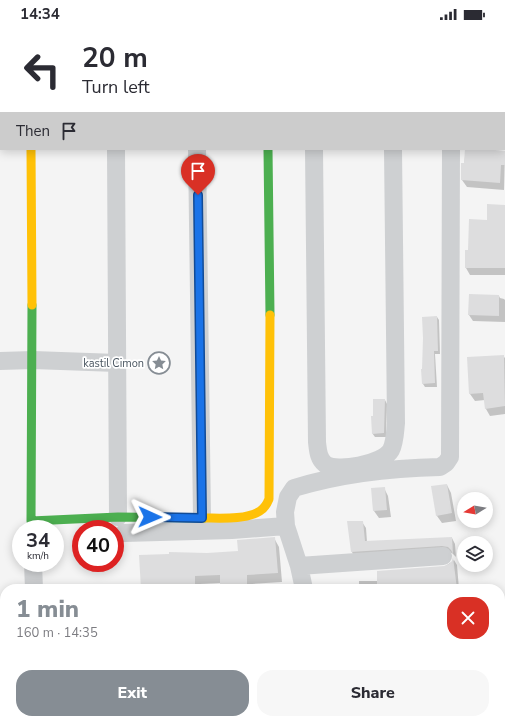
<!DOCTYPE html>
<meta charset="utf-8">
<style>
:root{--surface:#fff;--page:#f7f7f7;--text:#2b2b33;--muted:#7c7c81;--accent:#868d94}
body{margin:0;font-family:"Nunito Sans",sans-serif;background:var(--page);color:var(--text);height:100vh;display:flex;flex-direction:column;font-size:15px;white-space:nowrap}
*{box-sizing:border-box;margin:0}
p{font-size:13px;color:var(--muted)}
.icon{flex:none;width:22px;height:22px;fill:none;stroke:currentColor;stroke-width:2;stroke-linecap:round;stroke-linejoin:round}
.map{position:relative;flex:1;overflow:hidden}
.details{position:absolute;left:0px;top:556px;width:505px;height:140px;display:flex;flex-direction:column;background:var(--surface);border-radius:16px 16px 0 0;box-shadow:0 2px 10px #0003}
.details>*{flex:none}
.top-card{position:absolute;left:0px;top:0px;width:505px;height:122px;box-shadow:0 2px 10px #0003;background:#fff;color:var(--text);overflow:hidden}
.needle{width:26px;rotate:259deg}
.tools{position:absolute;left:457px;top:464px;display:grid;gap:8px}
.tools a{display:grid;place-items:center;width:36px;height:36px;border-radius:50%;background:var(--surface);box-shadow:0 2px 10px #0003;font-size:20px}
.speed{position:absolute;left:12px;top:492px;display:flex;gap:8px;font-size:20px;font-weight:700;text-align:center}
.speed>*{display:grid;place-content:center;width:52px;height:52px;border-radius:50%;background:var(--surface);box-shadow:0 2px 10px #0003;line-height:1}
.speed small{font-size:10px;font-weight:400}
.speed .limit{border:6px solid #d22;background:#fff;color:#111}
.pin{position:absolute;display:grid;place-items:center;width:34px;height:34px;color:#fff;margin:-41px -17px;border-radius:50% 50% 50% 0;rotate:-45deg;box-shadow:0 0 4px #0007}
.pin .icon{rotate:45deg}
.me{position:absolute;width:44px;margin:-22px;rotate:91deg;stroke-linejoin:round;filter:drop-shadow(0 0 3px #0008)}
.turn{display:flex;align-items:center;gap:14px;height:84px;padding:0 16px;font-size:18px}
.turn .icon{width:52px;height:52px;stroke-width:2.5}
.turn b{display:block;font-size:28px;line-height:34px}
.then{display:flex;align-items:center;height:38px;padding:0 16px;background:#0003;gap:8px;font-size:15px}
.round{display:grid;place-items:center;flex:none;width:42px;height:42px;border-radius:16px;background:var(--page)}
.overview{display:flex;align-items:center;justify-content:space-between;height:68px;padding:0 16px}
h1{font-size:24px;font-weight:800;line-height:30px;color:var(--accent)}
.primary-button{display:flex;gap:8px;margin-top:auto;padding:8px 16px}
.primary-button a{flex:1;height:46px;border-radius:16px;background:var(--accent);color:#fff;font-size:16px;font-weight:800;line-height:46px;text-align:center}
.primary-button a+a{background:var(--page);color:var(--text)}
.status{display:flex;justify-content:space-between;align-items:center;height:28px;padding:0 20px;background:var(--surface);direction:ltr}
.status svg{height:11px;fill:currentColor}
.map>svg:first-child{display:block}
.shadow{fill:#0003}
.building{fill:#ddddde}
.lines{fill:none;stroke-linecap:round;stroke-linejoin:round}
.street{stroke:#ced0d2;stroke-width:18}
.fast{stroke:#4caf50;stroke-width:9}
.slow{stroke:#ffc107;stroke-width:9}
.route-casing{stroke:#114b97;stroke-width:10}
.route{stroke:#1a73e8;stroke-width:7}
.labels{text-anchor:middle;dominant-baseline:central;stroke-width:3.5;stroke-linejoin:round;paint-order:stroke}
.poi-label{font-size:11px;fill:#4a5661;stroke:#fff;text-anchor:end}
</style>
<div class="status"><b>14:34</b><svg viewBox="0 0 49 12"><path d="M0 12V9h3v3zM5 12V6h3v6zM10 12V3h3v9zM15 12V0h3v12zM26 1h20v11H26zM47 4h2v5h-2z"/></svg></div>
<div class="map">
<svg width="505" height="696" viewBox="0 0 505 696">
<rect width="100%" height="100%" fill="#f4f4f4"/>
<path class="shadow" d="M466 121 505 124 504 162 467 159 462 152Z
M505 178V247H470L466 240 469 223 488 193Z
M499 268 500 270 504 271 505 272V294L473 293 469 287Z
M437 289 439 292 440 326H435L437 359H425L423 356Z
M503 328 505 330V386L490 388 486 381 485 372 475 373 470 366 468 330Z
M385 372 387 376 386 409H375L372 405 374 389Z
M447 457 451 465 456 493 442 495 437 488Z
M384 460 388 468 391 489 379 490 374 483Z
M362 494 366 500 367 514 452 510 455 516 456 529 452 525 446 524 355 530 352 524Z
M274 510 279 519 282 554 252 556V561H221V555L200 556V561H142L207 526 239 524Z
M454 532 457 537 459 561H320V559L359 556V553H378L444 539 453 533Z
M504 675H505V696H479L478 691H500V684H505Z
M223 691H257L256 696 225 695Z
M277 691H321L318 696H277Z
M335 691H395V696H336Z
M422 691H452L451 696H422Z"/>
<path class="building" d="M465 121H485L505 123V137H501L500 155 461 152V135H464Z
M487 176 505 177V240H465V222H468L469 191 487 192Z
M469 266 499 267V288L468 287Z
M437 288 438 323H434L435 355 422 356 421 341H422L423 310 422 289Z
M504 327 505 378 485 381 483 365 469 366 467 329Z
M373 371H385L384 405 372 406 371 388H373Z
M447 456 452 485 436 488 431 458Z
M385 459 387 482 373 483 371 460Z
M347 493H363L365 513 452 509 453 526 451 522 448 519 442 518 351 524Z
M275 509 278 545 247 547V561H220V547L195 548V561H141L139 527 169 526V524L207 525 238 523 237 512Z
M453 529 457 561H377V543L444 538 449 536 452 533Z"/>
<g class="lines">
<path class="street" d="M116 0V1
M196 0V1
M253 0 255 1
M29 1V0
M314 1V0
M394 1V0
M453 1V0
M504 62H505
M116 121 118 489
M197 121 202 490
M314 121 317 414C318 422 318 430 325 436 336 445 383 436 391 422 395 414 395 404 396 395L393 121
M0 333 33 332 117 335
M124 505 232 502 286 498
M33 535 34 561
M299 538 443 528
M304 561 299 538 286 498 285 484 288 469 294 460C340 446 393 440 440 439L446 435 450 429 451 121
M0 679 5 690
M50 691 51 696
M324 691V696"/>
<path class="fast" d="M268 121 270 287
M32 277 31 493 118 489 204 490"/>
<path class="slow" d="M31 121 32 277
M204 490C220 490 246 492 260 483 265 480 267 476 269 471L270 287"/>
</g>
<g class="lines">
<g class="route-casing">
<path id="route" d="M150 489 202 490 198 167"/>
</g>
<use href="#route" class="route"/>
</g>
<defs>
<g id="sight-ring" transform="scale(1.15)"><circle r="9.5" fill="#fff" stroke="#868d94" stroke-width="1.5"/><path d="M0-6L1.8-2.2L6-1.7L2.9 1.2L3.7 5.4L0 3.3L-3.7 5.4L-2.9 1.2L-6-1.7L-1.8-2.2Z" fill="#868d94"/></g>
</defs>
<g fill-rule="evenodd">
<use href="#sight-ring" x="159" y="335"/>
</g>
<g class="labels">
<g class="poi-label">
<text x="144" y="335">kastil Cimon</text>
</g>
</g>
</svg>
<div class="tools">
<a><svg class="needle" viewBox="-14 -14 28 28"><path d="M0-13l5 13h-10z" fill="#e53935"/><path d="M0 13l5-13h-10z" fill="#7c7c81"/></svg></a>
<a><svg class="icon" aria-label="layers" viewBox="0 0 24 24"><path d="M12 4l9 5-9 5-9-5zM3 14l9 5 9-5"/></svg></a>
</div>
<div class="speed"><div>34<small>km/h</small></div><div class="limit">40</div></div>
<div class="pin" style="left:198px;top:167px;background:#d93025"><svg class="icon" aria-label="arrive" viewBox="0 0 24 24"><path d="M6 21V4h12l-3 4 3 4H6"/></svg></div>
<svg class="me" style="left:150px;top:489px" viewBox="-20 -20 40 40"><path d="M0-17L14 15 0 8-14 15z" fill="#1a73e8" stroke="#fff" stroke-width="4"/></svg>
<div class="top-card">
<div class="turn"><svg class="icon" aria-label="left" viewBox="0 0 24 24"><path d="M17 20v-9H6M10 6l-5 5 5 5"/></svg><div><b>20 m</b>Turn left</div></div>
<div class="then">Then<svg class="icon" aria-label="arrive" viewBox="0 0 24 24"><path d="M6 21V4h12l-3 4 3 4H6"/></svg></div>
</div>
<section class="details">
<div class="overview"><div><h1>1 min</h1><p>160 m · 14:35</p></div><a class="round" style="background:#d93025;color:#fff"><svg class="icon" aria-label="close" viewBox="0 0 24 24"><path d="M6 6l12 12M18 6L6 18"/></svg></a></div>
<div class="primary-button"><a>Exit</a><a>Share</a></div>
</section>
</div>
